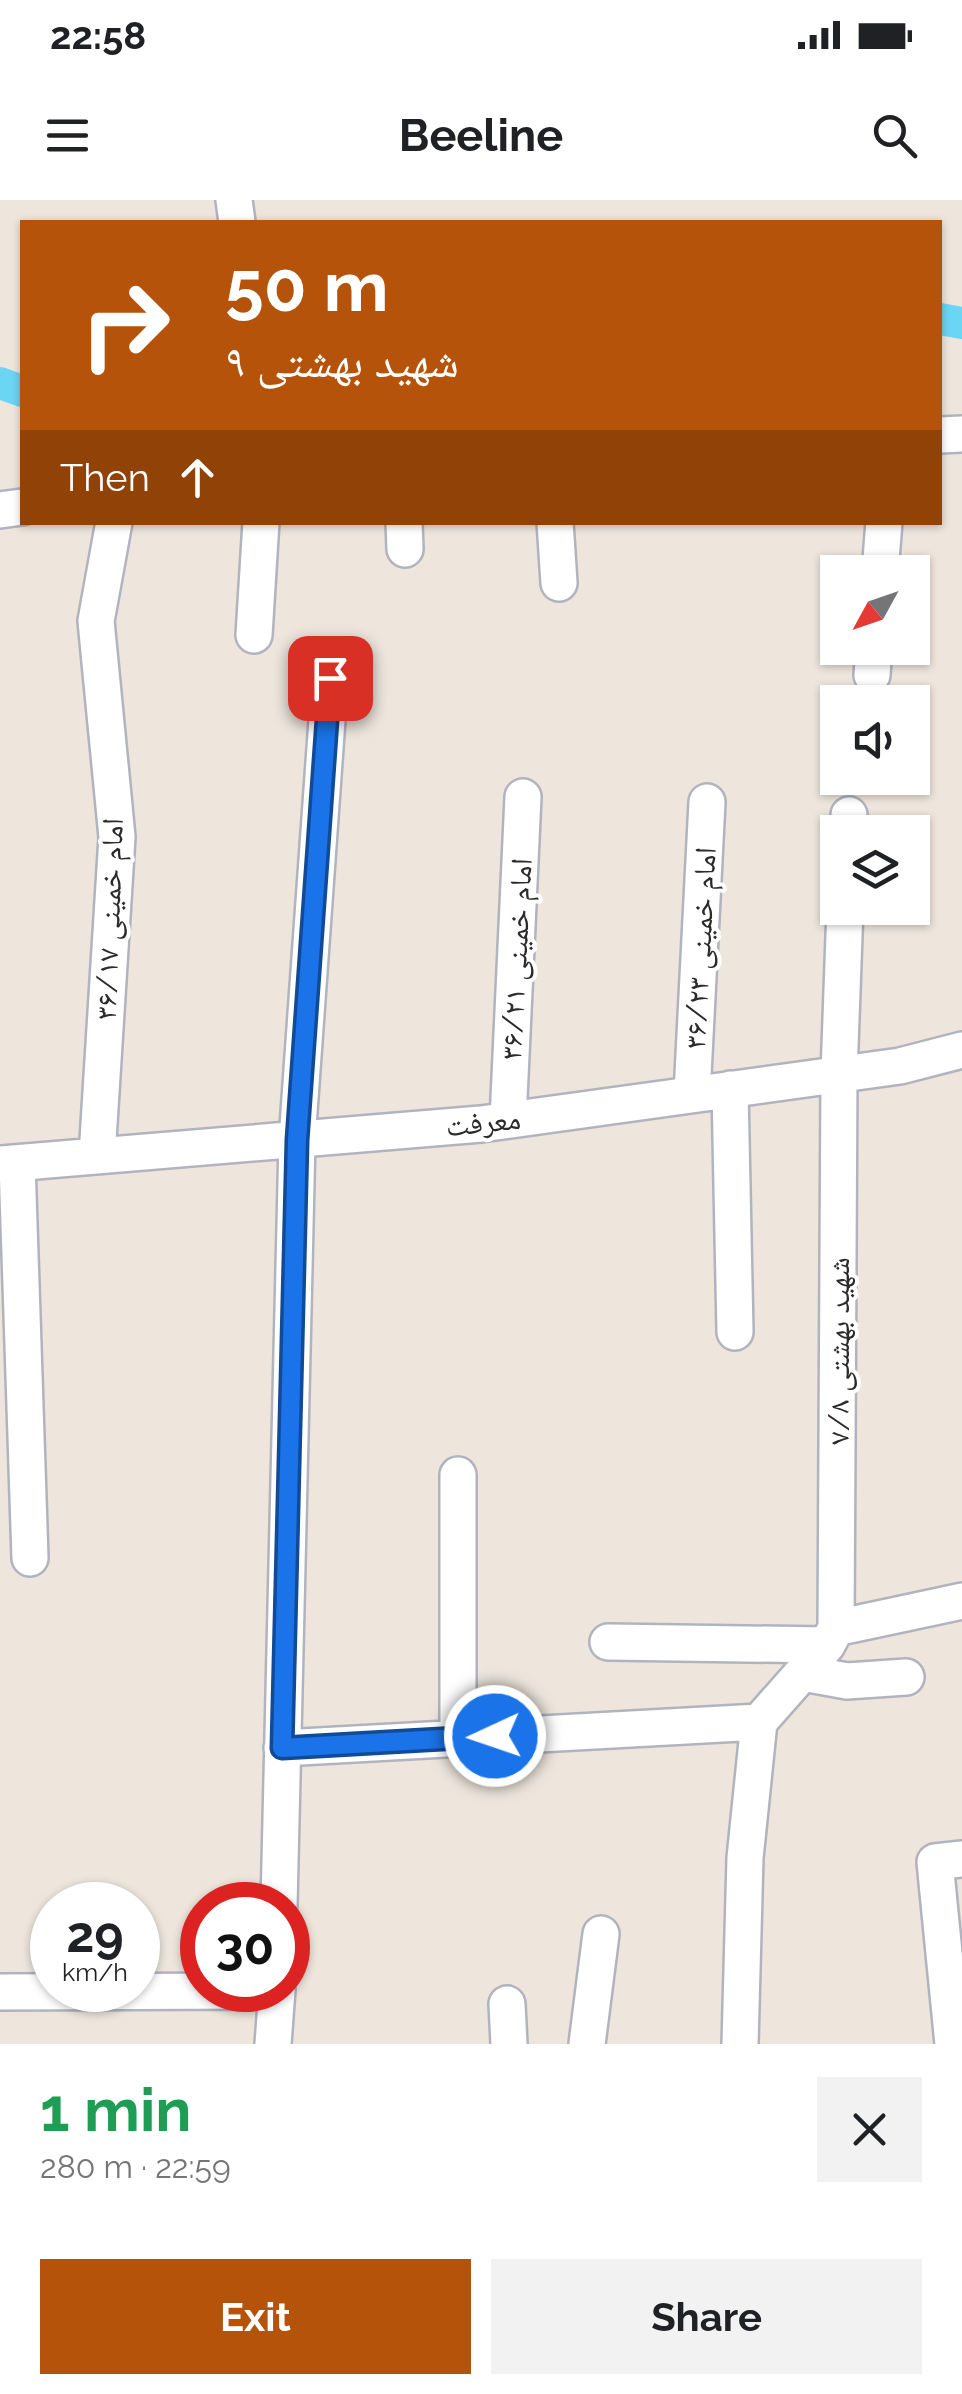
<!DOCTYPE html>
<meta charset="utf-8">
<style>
:root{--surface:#fff;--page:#f2f2f2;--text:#202124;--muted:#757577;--accent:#b45309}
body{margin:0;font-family:Raleway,"Noto Naskh Arabic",sans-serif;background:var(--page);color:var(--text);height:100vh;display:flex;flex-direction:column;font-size:38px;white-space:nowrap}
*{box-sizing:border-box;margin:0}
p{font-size:32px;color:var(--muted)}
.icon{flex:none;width:55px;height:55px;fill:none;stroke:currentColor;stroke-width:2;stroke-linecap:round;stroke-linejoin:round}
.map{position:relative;height:1844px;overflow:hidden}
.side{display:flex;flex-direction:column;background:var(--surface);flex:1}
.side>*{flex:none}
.hud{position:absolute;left:20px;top:20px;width:922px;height:305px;border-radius:0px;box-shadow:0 2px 8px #0004;background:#b45309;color:#fff;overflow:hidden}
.needle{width:65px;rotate:230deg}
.controls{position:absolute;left:820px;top:355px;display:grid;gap:20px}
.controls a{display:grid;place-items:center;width:110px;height:110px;border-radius:0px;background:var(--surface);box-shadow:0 2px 8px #0004;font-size:50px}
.speed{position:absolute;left:30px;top:1682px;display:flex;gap:20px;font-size:50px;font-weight:700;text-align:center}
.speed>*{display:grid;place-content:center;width:130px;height:130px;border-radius:50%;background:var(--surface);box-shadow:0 2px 8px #0004;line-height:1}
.speed small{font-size:25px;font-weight:400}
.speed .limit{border:15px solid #d22;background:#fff;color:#111}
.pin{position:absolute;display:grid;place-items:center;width:85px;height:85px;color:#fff;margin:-42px;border-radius:20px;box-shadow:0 5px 15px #0006}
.me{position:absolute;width:110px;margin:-55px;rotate:267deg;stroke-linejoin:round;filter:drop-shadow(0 0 8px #0008)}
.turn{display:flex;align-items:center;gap:35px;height:210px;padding:0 40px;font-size:45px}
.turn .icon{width:130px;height:130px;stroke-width:2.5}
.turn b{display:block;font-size:70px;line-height:85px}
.then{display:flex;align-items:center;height:95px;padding:0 40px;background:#0003;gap:20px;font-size:38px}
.round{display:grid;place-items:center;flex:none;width:105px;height:105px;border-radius:0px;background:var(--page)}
.summary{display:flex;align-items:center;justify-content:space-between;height:170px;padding:0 40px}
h1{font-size:60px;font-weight:700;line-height:75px;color:#1e9e55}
.primary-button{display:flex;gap:20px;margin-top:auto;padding:20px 40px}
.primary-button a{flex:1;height:115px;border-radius:0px;background:var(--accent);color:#fff;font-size:40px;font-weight:700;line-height:115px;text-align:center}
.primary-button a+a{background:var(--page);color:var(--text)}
.status{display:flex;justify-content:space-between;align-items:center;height:70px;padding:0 50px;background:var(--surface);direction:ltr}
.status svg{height:28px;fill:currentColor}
header{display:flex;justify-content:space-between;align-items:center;height:130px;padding:0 40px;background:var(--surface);font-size:45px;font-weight:700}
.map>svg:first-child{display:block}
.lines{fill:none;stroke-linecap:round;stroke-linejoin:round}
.canal{stroke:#6bd5f4;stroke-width:32}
.minor-casing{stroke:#b1b4bf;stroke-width:40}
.minor{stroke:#fff;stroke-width:35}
.route-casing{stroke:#114b97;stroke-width:25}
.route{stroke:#1a73e8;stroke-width:18}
.labels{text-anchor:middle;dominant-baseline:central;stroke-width:8;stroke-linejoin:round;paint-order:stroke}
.street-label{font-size:30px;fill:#2b2b2b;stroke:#fff}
</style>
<div class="status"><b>22:58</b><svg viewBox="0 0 49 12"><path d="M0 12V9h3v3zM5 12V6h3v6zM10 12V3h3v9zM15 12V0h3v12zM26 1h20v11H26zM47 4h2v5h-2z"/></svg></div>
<header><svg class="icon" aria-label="menu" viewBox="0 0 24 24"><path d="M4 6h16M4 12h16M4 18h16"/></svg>Beeline<svg class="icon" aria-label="search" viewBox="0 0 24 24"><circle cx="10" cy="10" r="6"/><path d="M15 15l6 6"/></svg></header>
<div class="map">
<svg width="962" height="1844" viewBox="0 0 962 1844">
<rect width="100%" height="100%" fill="#eee6dd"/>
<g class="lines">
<path class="canal" d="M940 119 962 123
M0 183 22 191"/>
<g class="minor-casing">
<path id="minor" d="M234 0 237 22
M940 235 962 234
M0 310 22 307
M404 322 405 349
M555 322 559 383
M880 372 884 322
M254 435 261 322
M872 475 874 448
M848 632 849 615
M730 889 735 1132
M692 894 707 602
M508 920 523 597
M97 956 117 637 96 421 114 322
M17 963 30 1358
M0 964 481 924 900 866 962 850
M836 1428 962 1401
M608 1442 827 1445
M803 1473 847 1481 906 1477
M458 1538V1275
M282 1548 759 1522
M279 1705 297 940 330 478
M0 1792 277 1791
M507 1804 509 1844
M273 1844 277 1790
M587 1844 601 1734
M740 1844 745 1658 759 1522 827 1445 836 1428 839 874 845 708
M953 1844 935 1662 962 1659"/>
</g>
<use href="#minor" class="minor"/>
</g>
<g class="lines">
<g class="route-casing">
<path id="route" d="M330 478 297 940 282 1548 495 1536"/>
</g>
<use href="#route" class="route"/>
</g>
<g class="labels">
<g class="street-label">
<text transform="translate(109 719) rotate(-88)">امام خمینی ۳۶/۱۷</text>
<text transform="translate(700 748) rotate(-87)">امام خمینی ۳۶/۲۳</text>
<text transform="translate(516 759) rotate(-87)">امام خمینی ۳۶/۲۱</text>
<text transform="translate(483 922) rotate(-6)">معرفت</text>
<text transform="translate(838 1151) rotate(-90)">شهید بهشتی ۷/۸</text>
</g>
</g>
</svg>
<div class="controls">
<a><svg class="needle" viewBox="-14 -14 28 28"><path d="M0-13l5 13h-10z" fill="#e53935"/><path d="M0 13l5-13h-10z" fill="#757577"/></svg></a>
<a><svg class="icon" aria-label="sound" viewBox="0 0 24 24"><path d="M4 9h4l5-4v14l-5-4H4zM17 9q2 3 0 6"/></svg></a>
<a><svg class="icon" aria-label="layers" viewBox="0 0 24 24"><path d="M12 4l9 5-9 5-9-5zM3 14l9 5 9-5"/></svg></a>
</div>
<div class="speed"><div>29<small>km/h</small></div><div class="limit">30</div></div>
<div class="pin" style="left:330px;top:478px;background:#d93025"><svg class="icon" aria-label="arrive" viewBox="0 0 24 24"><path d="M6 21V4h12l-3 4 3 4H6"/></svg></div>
<svg class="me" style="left:495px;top:1536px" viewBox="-20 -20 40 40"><circle r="17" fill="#1a73e8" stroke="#fff" stroke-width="3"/><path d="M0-11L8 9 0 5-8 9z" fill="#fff"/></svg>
<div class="hud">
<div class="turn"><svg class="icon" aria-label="right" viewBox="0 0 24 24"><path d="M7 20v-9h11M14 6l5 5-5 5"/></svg><div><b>50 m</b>شهید بهشتی ۹</div></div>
<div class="then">Then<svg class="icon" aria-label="ahead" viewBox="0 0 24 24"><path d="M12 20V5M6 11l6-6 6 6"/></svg></div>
</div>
</div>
<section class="side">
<div class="summary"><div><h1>1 min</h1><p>280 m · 22:59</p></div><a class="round"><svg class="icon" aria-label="close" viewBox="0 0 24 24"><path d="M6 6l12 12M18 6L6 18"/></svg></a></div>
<div class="primary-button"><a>Exit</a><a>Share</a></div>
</section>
